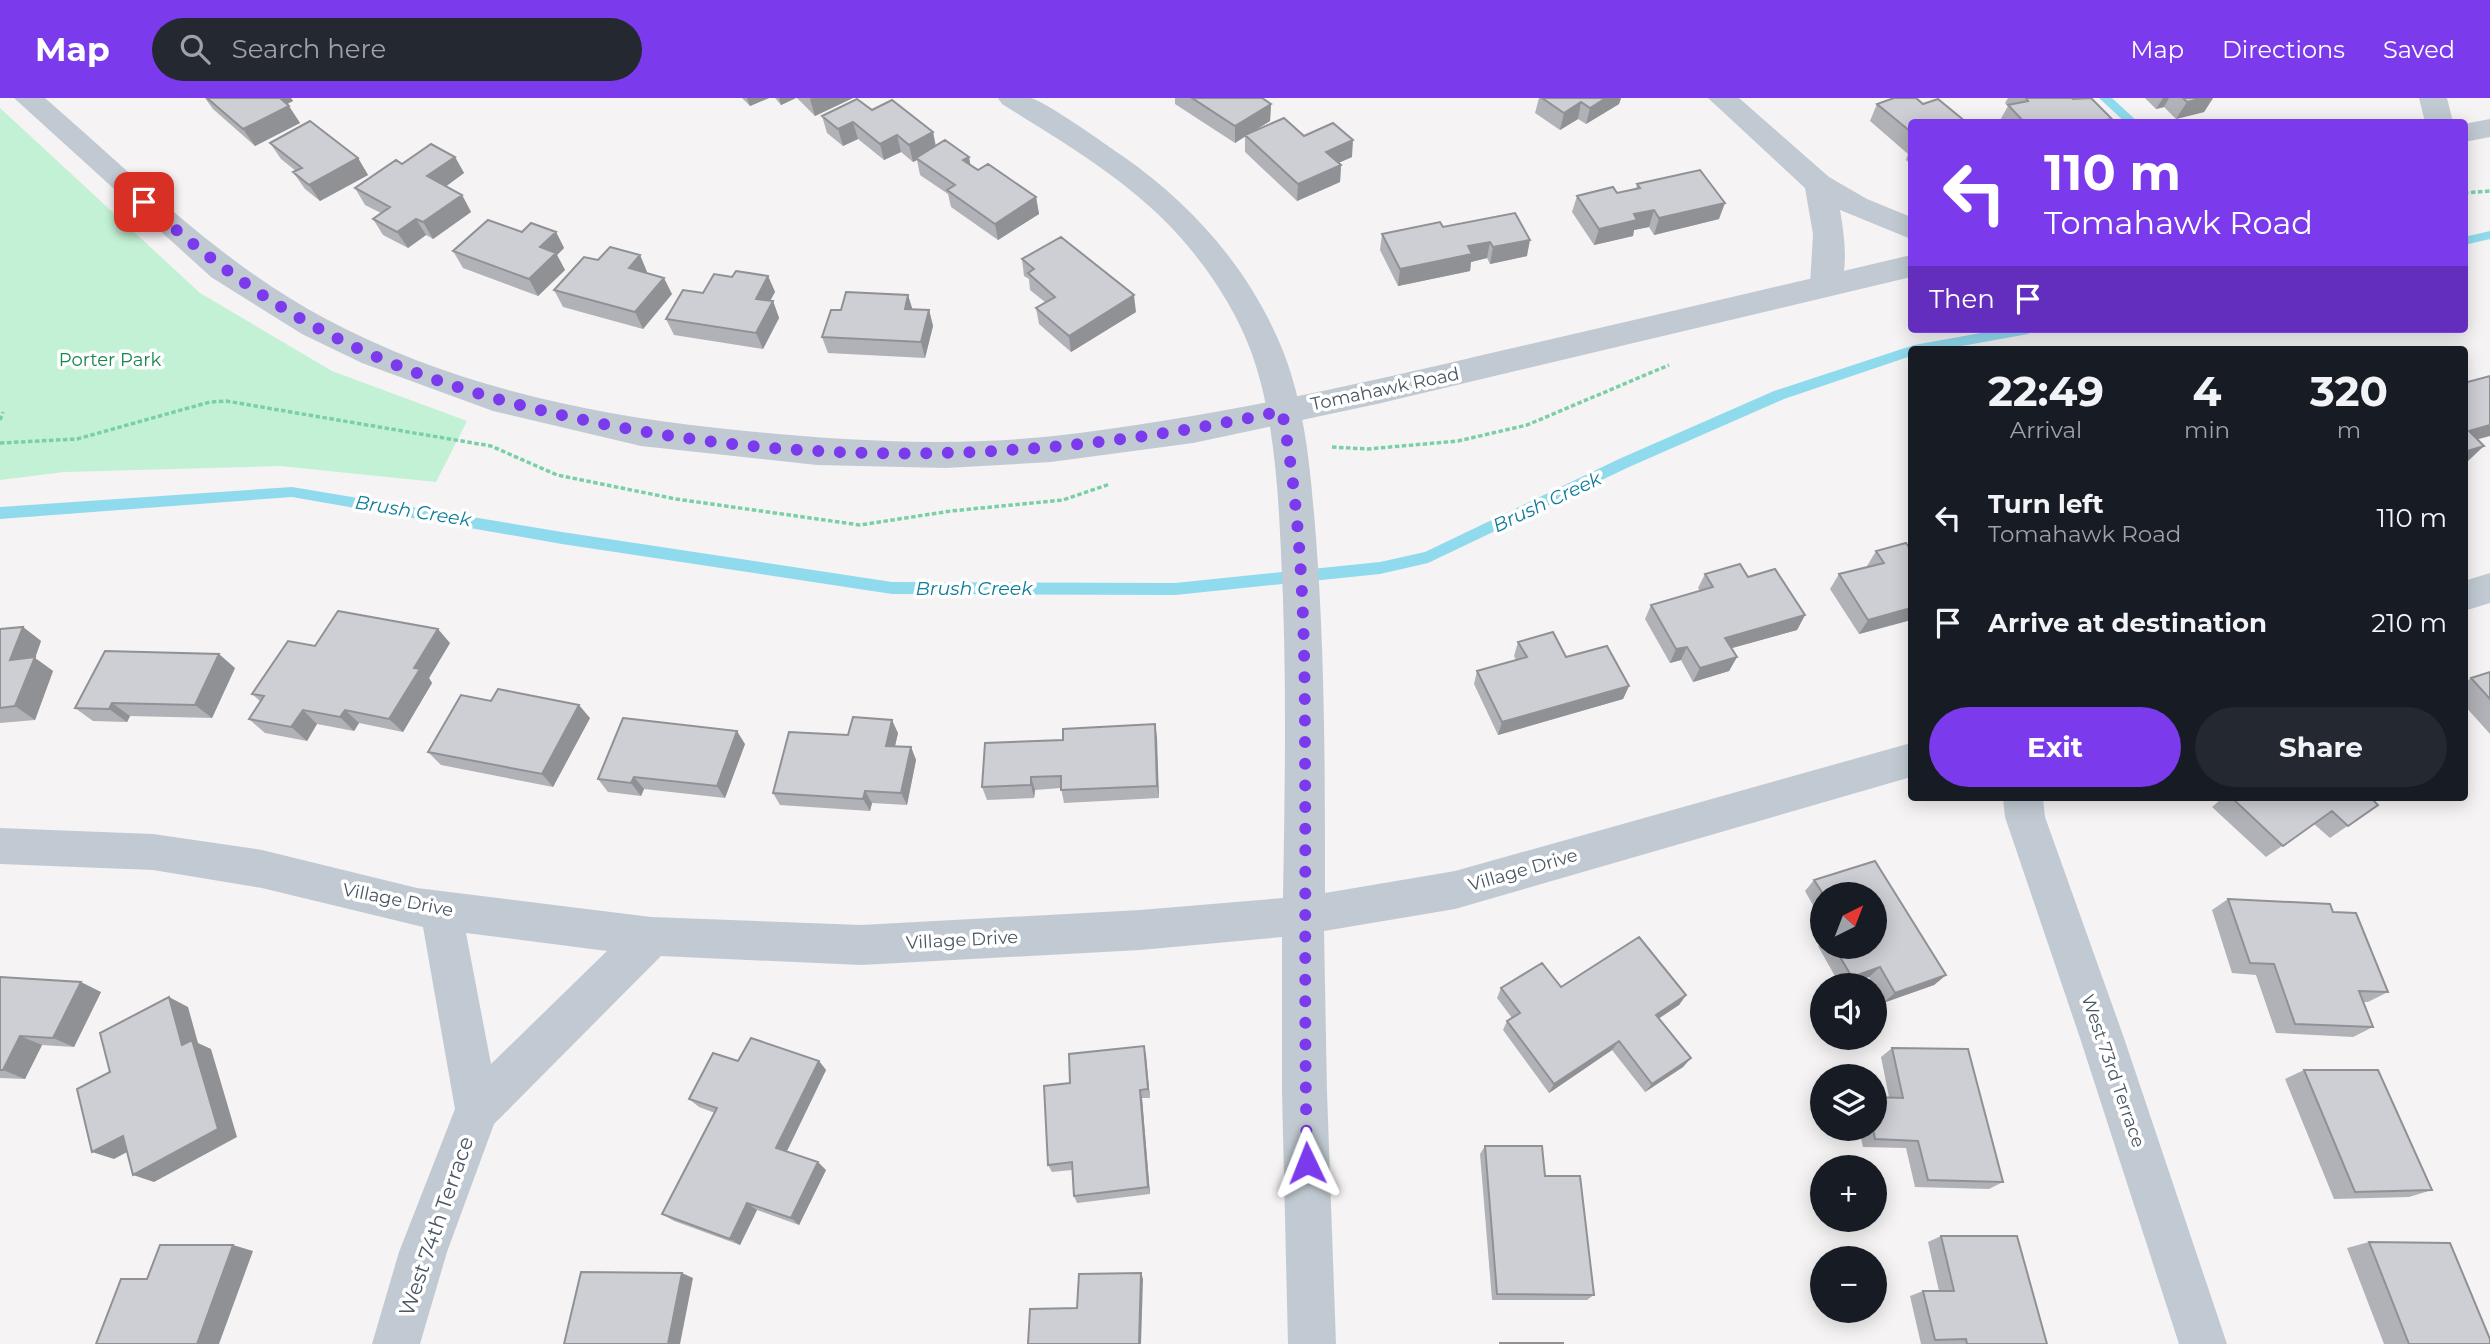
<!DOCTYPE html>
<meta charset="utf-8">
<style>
:root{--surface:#171b24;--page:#242831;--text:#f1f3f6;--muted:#9ea1a6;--accent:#7c3aed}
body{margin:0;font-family:Montserrat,sans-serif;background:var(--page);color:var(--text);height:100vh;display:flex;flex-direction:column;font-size:26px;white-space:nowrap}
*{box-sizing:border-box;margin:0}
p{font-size:23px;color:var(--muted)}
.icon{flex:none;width:38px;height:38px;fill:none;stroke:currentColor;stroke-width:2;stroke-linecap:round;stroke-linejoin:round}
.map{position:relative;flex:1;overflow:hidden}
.details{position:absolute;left:1908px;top:248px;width:560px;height:455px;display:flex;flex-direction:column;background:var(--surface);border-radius:7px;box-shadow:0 4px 18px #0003}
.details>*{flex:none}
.guide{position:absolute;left:1908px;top:21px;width:560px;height:214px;border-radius:7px;box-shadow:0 4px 18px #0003;background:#7c3aed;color:#fff;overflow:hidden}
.needle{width:46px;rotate:42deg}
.tools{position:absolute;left:1810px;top:784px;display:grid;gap:14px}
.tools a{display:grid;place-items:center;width:77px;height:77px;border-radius:50%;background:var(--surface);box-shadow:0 4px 18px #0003;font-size:35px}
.pin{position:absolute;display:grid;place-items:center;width:60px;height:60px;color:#fff;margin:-30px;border-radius:14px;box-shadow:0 4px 10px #0006}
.me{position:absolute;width:77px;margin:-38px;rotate:358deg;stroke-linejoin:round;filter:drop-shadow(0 0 5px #0008)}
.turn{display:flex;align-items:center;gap:24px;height:147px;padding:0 21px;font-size:32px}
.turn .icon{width:91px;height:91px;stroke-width:2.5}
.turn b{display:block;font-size:49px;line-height:60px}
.then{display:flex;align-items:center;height:66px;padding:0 21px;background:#0003;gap:14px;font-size:26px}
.eta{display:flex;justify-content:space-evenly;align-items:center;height:119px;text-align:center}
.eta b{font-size:42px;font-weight:700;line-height:49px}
.cta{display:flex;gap:14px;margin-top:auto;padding:14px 21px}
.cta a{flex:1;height:80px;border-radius:42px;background:var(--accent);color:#fff;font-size:28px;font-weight:700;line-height:80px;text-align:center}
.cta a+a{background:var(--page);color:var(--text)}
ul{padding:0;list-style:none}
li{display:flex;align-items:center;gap:21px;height:105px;padding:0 21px}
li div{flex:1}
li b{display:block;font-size:26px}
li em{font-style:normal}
header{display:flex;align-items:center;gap:42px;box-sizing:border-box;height:98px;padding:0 35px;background:var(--accent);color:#fff}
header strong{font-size:33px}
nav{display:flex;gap:38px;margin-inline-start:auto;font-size:24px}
.search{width:490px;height:63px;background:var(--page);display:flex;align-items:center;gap:18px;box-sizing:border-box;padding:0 24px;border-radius:38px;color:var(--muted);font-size:26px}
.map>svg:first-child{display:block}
.green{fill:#c3f1d5}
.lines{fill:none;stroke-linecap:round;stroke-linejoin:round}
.stream{fill:#90daee;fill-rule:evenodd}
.path{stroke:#7ad0a6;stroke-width:3.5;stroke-dasharray:4.5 2.5;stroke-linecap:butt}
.minor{fill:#c1cad2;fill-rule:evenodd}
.tertiary{fill:#c1cad2;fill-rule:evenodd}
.wall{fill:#b0b2b7}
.shaded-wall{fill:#909195}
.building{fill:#cdcfd5;stroke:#909195;stroke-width:2}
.route{stroke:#7c3aed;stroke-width:12;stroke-dasharray:0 21.6}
.labels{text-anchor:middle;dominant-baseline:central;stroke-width:7;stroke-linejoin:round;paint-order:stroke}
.park-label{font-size:18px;fill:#17864f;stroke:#fff}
.street-label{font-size:18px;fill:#4a5661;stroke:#fff}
.water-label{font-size:19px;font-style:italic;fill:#0c7c9b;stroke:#fff}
.near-street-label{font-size:21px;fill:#4a5661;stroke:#fff}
</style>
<header>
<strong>Map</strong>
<div class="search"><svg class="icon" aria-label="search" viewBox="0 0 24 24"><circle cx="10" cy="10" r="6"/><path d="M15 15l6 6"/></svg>Search here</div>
<nav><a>Map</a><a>Directions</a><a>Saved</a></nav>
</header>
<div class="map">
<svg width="2490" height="1246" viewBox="0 0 2490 1246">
<rect width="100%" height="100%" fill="#f5f3f3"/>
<path class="green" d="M0 10 200 195 332 273 467 323 436 384 280 368 64 374 0 382Z"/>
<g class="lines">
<path class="stream" d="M2099 0H2112L2138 24H2125Z
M2490 133V141L2464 147V139Z
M2003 231H2035L2028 236 1940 252H1911V258L1784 301 1629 369 1428 465 1380 476 1175 497 892 496 562 446 292 399 0 421V409L292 389 562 434 892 484 1175 485 1380 464 1425 454 1619 361 1774 293 1914 247Z"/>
<path class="path" d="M2464 95 2490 93
M0 322 3 314
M0 345 77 341 210 304 226 303 491 348 557 377 676 401 860 427 951 413 1063 402 1110 386
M1332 349 1368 351 1458 343 1527 327 1669 267"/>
<path class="minor" d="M998 0C1008 0 1020 0 1030 0 1044 2 1108 48 1124 59 1193 107 1251 173 1283 253 1306 311 1311 378 1316 440 1325 558 1325 676 1325 795L1455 773 1911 645V679L1455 811 1324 833 1327 994 1336 1246H1288L1282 994V839L1140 852 861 867 661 858 494 1026 447 1154 420 1246H372L399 1154 455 1011 423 829 262 790 153 772 0 766V730L153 736 262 752 417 790 651 819 861 827 1140 812 1283 800C1285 685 1287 570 1281 455 1278 389 1274 319 1252 256 1238 217 1214 179 1187 147 1137 87 1067 47 1002 6ZM466 835 607 853 491 966Z
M1708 0H1739L1829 79 1867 101 1911 119V141L1840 112C1844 136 1850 173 1837 195L1826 198 1815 195 1810 187 1813 136 1805 90Z
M2419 0H2447L2453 24H2425Z
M2490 475V505L2464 513V483Z
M2003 700H2043L2045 719 2124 940 2227 1246H2179L2080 940 2005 719Z"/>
<path class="tertiary" d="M14 0H45C135 78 220 165 326 221 446 285 583 316 717 330 829 342 942 350 1054 338 1206 321 1355 287 1504 252 1640 221 1775 189 1911 157V179L1377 306 1193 345 1051 364 946 370 817 367 641 348 493 313 362 265 302 236 211 179Z
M2490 21V39L2464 44V26Z"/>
</g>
<path class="wall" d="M205 0H291L293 3 287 6 300 25 255 48 213 11Z
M742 0H769L750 8Z
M775 0H796L781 7Z
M797 0H853L815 18Z
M1175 0H1262L1271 6 1270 23 1252 34 1304 38 1352 59 1338 65 1341 67 1340 84 1297 103 1245 54V38L1235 45 1175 6Z
M1539 0H1621L1619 6 1586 26 1578 21 1560 32 1535 15Z
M2008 0H2072L2109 24H1999L2008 8 2005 5Z
M2145 0H2213L2204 14 2176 21 2164 9 2156 11Z
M1877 6 1911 24V66L1906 62 1908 56 1870 23Z
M872 12 933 34 936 48 969 59 970 67 978 72 1036 99 1039 116 998 142 951 109 948 96 920 77 917 62 913 64 901 54 884 62 858 41 843 48 827 35 822 18Z
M270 45 358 60 368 77 320 103 305 91 293 74 296 73 281 61Z
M455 59 464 75 446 88 462 97 471 114 433 141 426 137 408 150 383 137 373 121 381 115 365 107 355 90 402 66Z
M1637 86 1719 121 1654 137 1649 129 1634 132 1633 138 1594 147 1572 114 1577 98 1617 95 1636 91Z
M1515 115 1527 158 1490 166 1487 160 1471 164 1470 173 1398 188 1380 152 1382 136 1443 129Z
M556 134 564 150 557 157 565 172 538 198 463 170 453 153Z
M640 157 647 174 646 175 672 196 643 231 563 209 554 192 598 162Z
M1022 161 1136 214 1071 254 1039 226 1036 210 1045 204 1030 192 1029 181 1024 178Z
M768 178 775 194 770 203H773L779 220 763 251 674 237 666 221 703 195 732 179Z
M908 197 912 211 929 212 933 228 925 260 828 255 822 239 841 212Z
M1911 452V522L1859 536 1830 491 1839 476 1868 469 1867 468 1876 453Z
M1705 476 1748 479 1805 517 1797 532 1731 550 1737 559 1729 573 1693 584 1681 562 1670 565 1645 521 1651 507 1700 493 1698 490Z
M23 529 41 543 35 560 53 573 35 622 0 625V531Z
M1518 544 1566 559 1629 588 1623 601 1498 637 1474 586 1477 573 1516 562 1514 558Z
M450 545 429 580 432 585 403 634 359 625 354 633 317 626 307 643 265 635 249 621 261 604 252 596 315 548Z
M235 570 212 620 130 618 127 624 93 623 75 610Z
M2490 574V636L2464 607V585L2471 580Z
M590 620 553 689 441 667 428 654Z
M1155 626 1159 700 1064 705 1061 690 1035 692 1034 700 987 702 982 689 1063 642Z
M898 635 895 648 911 649 916 662 907 707 872 705 870 713 780 707 773 695 848 637Z
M745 646 725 700 644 691 641 698 608 694 598 681Z
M2218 700H2371L2378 707 2330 740 2314 726 2266 759 2212 709 2220 702Z
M1875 763 1946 877 1934 887 1883 905 1869 879 1846 887H1840L1818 848 1822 844V849H1874V796H1822V823L1805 793 1814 782Z
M2228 801 2333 814 2388 894 2368 904H2363L2373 929 2353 939 2276 935 2256 877 2232 875 2212 812Z
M0 879 101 894 74 949 42 947 25 981 0 980Z
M1561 889 1686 897 1679 907 1659 920 1691 960 1683 969 1645 994 1612 952 1549 995 1503 932 1507 923 1512 920 1497 900 1501 890Z
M1144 948 1150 1000H1142L1150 1096 1077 1105 1074 1098 1072 1072 1052 1074 1048 1067 1070 985Z
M1892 950 2003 1084 1989 1091 1915 1089 1906 1050 1863 1049 1859 1031H1874L1889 999 1881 959Z
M738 963H819L826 972 787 1053 826 1072 799 1127 757 1112 740 1147 674 1123 662 1116 715 1015 699 1009 689 1001Z
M2304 972 2432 1092 2409 1099 2334 1101 2285 981Z
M1485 1048 1545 1078 1594 1197 1587 1202H1492L1480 1056Z
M1941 1138 2047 1246H1921L1910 1198 1923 1193H1939L1928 1144Z
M2369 1144 2490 1246H2384L2347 1150Z"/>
<path class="shaded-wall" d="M275 0H291L293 3 281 9Z
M747 0H769L750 8Z
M779 0H796L781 7Z
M811 0H853L815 18 810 1Z
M1606 0H1621L1619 6 1586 26 1590 10Z
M2163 0H2169L2164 9 2156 11Z
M2195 0H2213L2204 14 2176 21 2187 4Z
M1581 4 1578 21 1560 32 1564 15Z
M1271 6 1270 23 1235 45V28Z
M289 8 300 25 255 48 243 31Z
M2112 21 2109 24H2094Z
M853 24 858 41 843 48 838 31Z
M933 34 936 51 916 60 917 62 913 64 909 47Z
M897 37 901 54 884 62 880 46Z
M1353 42 1352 59 1325 71 1326 54Z
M455 59 464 75 437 95 427 78Z
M969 59 972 76 963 62Z
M358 60 368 77 320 103 309 87Z
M1341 67 1340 84 1297 103 1298 86Z
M462 97 471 114 433 141 423 124Z
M1036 99 1039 116 998 142 995 126Z
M1725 105 1719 121 1654 137 1659 120Z
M1654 112 1649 129 1634 132 1633 138 1594 147 1599 131 1634 116Z
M416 121 426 137 408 150 397 134Z
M556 134 564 150 557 157 565 172 538 198 529 181 540 149Z
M1530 142 1527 158 1490 166 1493 149Z
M1490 144 1487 160 1471 164 1470 173 1398 188 1400 171 1468 148Z
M640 157 647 174 637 186 629 170Z
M768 178 775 194 762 217 756 201Z
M664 180 672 196 643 231 635 214Z
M908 197 913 213 905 211Z
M1134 197 1136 214 1071 254 1069 238Z
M773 203 779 220 763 251 756 235Z
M929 212 933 228 925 260 921 244Z
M2490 327V338L2464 345 2469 333Z
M2484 348 2467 364 2464 365V354Z
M1911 510V522L1859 536 1868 522Z
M1805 517 1797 532 1718 554 1725 540Z
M23 529 41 543 35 560 53 573 35 622 15 608 10 562Z
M438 531 450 545 429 580 432 585 403 634 389 621 414 570Z
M1687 549 1681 562 1670 565 1676 551Z
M219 556 235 570 212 620 195 607Z
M1737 559 1729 573 1693 584 1700 570Z
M1629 588 1623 601 1498 637 1502 624Z
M112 605 130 618 127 624 109 611Z
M579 607 590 620 553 689 542 676Z
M303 612 317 626 307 643 291 629Z
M345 612 359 625 354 633 340 619Z
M892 622 898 635 892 661 886 648Z
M1155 626 1157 639 1159 700 1157 688Z
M737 633 745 646 725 700 717 688Z
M911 649 916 662 907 707 901 695Z
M634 679 644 691 641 698 631 685Z
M1031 679 1035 692 1034 700 1031 687Z
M865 693 872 705 870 713 863 701Z
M1880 869 1869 879 1846 887H1843L1852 879Z
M1946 877 1934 887 1883 905 1895 895Z
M81 884 101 894 74 949 53 940Z
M1686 897 1679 907 1649 927 1656 917Z
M169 899 188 909 198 945 211 951 237 1039 154 1084 133 1077 182 947Z
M20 938 42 947 25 981 3 972Z
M1619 943 1612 952 1549 995 1554 986Z
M1144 948 1146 957 1150 1000 1148 991Z
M1691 960 1683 969 1645 994 1652 986Z
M819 963 826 972 785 1057 776 1050Z
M1140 992 1142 1000 1150 1096 1148 1089Z
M123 1038 144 1045 114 1061 92 1054Z
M818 1064 826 1072 799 1127 791 1120Z
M747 1105 757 1112 740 1147 730 1141Z
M233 1147 253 1153 219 1246H197Z
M682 1175 693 1180 680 1246H668Z
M1141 1175 1143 1181 1141 1246H1139Z"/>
<path class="building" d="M207 0H280L289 8 243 31Z
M1192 0H1262L1271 6 1235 28Z
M1542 0H1606L1590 10 1581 4 1564 15Z
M1894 0H1916L1923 6 1938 1 1966 24H1911V34L1877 6Z
M2026 0H2072L2073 1 2091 0 2112 21 2094 24H2024L2008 7 2028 3Z
M2183 0H2204L2187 4Z
M857 1 872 12 892 2 933 34 909 47 897 37 880 46 853 24 838 31 822 18Z
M1284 20 1304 38 1333 25 1353 42 1326 54 1341 67 1298 86 1245 37Z
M310 23 358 60 309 87 293 74 302 70 270 45Z
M945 42 969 59 963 62 978 72 988 66 1036 99 995 126 947 92 955 87 916 60Z
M431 46 455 59 427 78 462 97 423 124 416 121 397 134 373 121 390 109 355 90 396 62 402 66Z
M1700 72 1725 105 1659 120 1654 112 1634 116 1637 122 1599 131 1577 98 1613 89 1617 95 1640 90 1637 86Z
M1515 115 1530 142 1493 149 1490 144 1468 148 1472 156 1400 171 1382 136 1440 124 1443 129Z
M488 122 522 134 531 125 556 134 540 149 556 155 529 181 453 153Z
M1061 139 1134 197 1069 238 1036 210 1055 199 1028 175 1034 171 1022 161Z
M610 149 640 157 629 170 664 180 635 214 554 192 584 159 598 162Z
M736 173 768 178 756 201 773 203 756 235 666 221 683 192 703 195 714 176 732 179Z
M846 194 908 197 905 211 929 212 921 244 822 239 831 212H841Z
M2490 278V327L2469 333 2484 348 2464 354V280L2468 284Z
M1906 445 1911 452V510L1868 522 1839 476 1884 465 1876 453Z
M1740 466 1748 479 1775 471 1805 517 1725 540 1737 559 1700 570 1687 549 1676 551 1651 507 1713 489 1705 476Z
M338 513 438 531 414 570 420 571 389 621 345 612 340 619 303 612 291 629 249 621 264 598 252 596 288 543 315 548Z
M23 529 10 562 35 559 15 608 0 610V531Z
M1553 534 1566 559 1607 548 1629 588 1502 624 1477 573 1527 559 1518 544Z
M105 553 219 556 195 607 112 605 109 611 75 610Z
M2490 574V601L2471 580Z
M498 591 579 607 542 676 428 654 461 597 491 603Z
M853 619 892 622 886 648 911 649 901 695 865 693 863 701 773 695 789 634 848 637Z
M623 620 737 633 717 688 634 679 631 685 598 681Z
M1155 626 1157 688 1061 692V678L1031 679V687L982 689 985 645 1063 642V631Z
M2232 700H2371L2378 707 2348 728 2332 713 2283 748Z
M1875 763 1946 877 1895 895 1880 869 1852 879 1834 849H1874V796H1823L1814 782Z
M2228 801 2330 806 2333 814 2356 815 2388 894 2359 893 2373 929 2295 926 2274 866 2250 865Z
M1639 839 1686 897 1656 917 1691 960 1652 986 1619 943 1554 986 1507 923 1520 915 1501 890 1542 865 1561 889Z
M0 879 81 884 53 940 20 938 3 972H0Z
M169 899 182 947 192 942 218 1031 133 1077 123 1038 92 1054 77 991 110 974 100 935Z
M751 940 819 963 776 1050 818 1064 791 1120 747 1105 730 1141 662 1116 717 1010 689 1001 713 955 738 963Z
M1144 948 1148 991 1140 992 1148 1089 1074 1098 1072 1064 1048 1067 1044 988 1070 985 1069 956Z
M1892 950 1968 951 2003 1084 1928 1082 1918 1043 1875 1041 1873 1031H1874V999L1903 1000Z
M2304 972H2378L2432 1092 2355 1094Z
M1485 1048H1542L1545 1078H1580L1594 1197 1497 1196Z
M1941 1138H2017L2047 1246H1967L1966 1241 1935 1242 1923 1193H1954Z
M2369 1144 2450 1145 2490 1241V1246H2409Z
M160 1147H233L197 1246H96L121 1181H147Z
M581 1174 682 1175 668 1246H564Z
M1141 1175 1139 1246H1028L1030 1211 1077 1210 1079 1176Z
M1500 1245H1563V1246H1500Z"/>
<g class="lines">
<path class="route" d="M144 104C198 152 250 193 314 228 389 270 474 297 557 316 798 372 1041 366 1282 313 1303 426 1305 542 1305 656 1306 793 1304 928 1307 1065"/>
</g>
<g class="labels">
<g class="park-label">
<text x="110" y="262">Porter Park</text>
</g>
<g class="street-label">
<text transform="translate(1385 291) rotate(-12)">Tomahawk Road</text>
<text transform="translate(1523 772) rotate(-16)">Village Drive</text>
<text transform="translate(398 802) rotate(11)">Village Drive</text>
<text transform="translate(962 842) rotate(-3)">Village Drive</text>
<text transform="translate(2113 973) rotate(71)">West 73rd Terrace</text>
</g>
<g class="water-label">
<text transform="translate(1547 404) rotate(-25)">Brush Creek</text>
<text transform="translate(413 413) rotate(9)">Brush Creek</text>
<text x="974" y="490">Brush Creek</text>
</g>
<g class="near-street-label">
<text transform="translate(436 1128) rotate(-71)">West 74th Terrace</text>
</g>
</g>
</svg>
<div class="tools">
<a><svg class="needle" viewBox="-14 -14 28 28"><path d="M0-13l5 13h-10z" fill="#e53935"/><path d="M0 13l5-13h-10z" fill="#9ea1a6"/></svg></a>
<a><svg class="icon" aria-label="sound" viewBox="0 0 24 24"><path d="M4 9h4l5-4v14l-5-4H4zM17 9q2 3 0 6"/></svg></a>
<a><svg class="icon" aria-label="layers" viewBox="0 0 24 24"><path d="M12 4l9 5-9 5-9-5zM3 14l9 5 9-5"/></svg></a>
<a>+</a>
<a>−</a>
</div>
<div class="pin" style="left:144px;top:104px;background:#d93025"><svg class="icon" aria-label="arrive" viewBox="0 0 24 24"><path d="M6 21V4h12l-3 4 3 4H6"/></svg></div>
<svg class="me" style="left:1307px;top:1065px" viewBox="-20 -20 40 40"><path d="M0-17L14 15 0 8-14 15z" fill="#7c3aed" stroke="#fff" stroke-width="4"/></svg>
<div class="guide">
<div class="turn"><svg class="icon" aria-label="left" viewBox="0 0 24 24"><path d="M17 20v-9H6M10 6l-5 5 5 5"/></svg><div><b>110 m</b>Tomahawk Road</div></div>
<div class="then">Then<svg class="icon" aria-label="arrive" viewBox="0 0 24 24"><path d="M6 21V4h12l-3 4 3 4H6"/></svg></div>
</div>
<section class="details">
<div class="eta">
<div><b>22:49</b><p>Arrival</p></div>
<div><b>4</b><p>min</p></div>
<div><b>320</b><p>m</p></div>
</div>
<ul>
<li><svg class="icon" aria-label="left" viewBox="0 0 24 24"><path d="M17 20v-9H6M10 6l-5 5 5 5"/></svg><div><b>Turn left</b><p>Tomahawk Road</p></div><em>110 m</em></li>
<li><svg class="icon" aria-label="arrive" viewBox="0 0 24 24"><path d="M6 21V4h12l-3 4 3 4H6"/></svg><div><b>Arrive at destination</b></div><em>210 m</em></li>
</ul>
<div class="cta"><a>Exit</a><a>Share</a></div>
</section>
</div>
